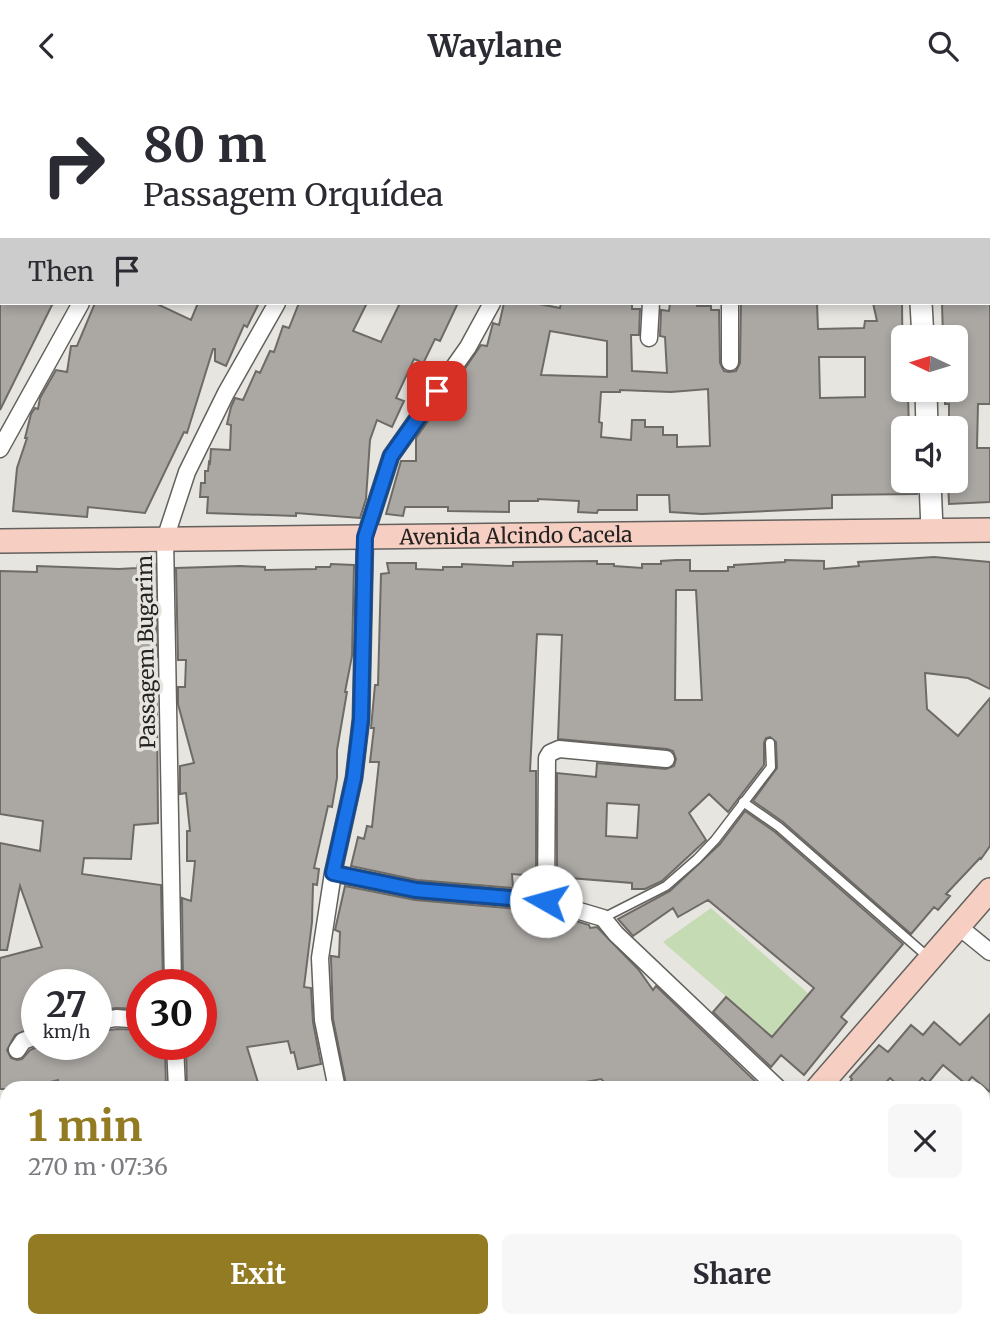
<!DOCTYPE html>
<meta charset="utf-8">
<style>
:root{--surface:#fff;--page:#f7f7f7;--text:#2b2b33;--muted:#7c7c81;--accent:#927b22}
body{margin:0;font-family:Merriweather,serif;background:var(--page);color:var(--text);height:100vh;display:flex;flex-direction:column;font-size:26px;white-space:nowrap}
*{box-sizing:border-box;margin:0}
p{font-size:23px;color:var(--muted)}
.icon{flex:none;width:38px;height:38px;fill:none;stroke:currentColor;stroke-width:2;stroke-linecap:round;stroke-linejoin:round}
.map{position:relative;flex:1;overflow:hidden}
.sheet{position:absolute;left:0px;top:990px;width:990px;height:247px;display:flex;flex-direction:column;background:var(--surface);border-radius:21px 21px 0 0;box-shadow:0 4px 10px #0003}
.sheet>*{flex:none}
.hud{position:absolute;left:0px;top:0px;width:990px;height:214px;box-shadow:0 4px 10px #0003;background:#fff;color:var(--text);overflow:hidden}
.needle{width:46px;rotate:274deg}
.controls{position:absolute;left:891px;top:234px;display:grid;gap:14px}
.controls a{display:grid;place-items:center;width:77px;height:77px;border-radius:10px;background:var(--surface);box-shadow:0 4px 10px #0003;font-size:35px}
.speed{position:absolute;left:21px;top:878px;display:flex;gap:14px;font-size:35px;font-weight:700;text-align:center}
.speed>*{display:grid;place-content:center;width:91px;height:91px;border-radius:50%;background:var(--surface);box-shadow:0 4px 10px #0003;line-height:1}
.speed small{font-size:18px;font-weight:400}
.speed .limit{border:10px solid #d22;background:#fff;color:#111}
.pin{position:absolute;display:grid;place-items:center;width:60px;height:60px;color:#fff;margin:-30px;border-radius:14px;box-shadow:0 4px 10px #0006}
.me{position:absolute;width:77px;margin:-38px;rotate:277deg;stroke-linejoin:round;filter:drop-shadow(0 0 5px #0008)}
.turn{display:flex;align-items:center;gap:24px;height:147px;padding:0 28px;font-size:32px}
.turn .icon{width:91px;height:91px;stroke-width:2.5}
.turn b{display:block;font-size:49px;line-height:60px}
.then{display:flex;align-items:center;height:66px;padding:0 28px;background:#0003;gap:14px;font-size:26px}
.round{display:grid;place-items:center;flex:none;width:74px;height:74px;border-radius:10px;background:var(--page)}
.overview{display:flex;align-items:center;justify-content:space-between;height:119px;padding:0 28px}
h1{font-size:42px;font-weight:700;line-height:52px;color:var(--accent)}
.button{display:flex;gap:14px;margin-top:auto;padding:14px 28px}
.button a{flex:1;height:80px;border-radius:10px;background:var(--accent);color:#fff;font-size:28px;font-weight:700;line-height:80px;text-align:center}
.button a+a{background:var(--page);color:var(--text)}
header{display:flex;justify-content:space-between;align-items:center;height:91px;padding:0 28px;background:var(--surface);font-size:32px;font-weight:700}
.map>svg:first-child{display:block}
.green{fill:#c5dbb3}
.building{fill:#aba8a4;stroke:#6e6b67;stroke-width:2;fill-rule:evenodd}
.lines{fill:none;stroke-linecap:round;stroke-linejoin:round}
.service-casing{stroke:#63615d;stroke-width:11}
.minor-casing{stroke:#63615d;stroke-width:19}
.tertiary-casing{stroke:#63615d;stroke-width:24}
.secondary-casing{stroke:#63615d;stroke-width:26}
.service{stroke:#fff;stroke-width:8}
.minor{stroke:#fff;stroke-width:16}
.tertiary{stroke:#fff;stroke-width:21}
.secondary{stroke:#f7cec2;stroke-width:23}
.route-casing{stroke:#114b97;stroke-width:18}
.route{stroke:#1a73e8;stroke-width:12}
.labels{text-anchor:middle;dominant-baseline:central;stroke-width:7;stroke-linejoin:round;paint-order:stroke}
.street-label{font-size:21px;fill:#262423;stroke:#e7e5e0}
</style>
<header><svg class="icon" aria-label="back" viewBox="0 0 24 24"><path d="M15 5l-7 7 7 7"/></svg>Waylane<svg class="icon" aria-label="search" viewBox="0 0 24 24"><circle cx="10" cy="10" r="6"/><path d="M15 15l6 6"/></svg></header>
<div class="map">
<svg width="990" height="1237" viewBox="0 0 990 1237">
<rect width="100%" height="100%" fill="#e7e5e0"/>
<path class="green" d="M711 817 810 904 772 945 663 851Z"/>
<path class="building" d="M0 212H53L0 319Z
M95 212H155L191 229 198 212H259L247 236 244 234 226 275 215 270V258H213L187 342 184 341 145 422 88 416 87 426 13 420 17 377 27 347H25L31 323 35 317 38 318 40 307 56 279 67 281 71 255H77Z
M299 212H367L353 240 381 251 400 212H458L440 250 435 248 418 283 419 270 414 268 396 307 404 310 392 336 377 329 370 349 366 408 360 427 296 422V425L207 422 208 406H200L201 392H205V380H208L209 371 210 372 211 358 230 359 231 334 227 333 231 316 235 307 243 309 256 280 260 282 270 260 274 261 283 235 289 237Z
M504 212H534L560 217 561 212H632V218H640L639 244H631L632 280 667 282 665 246 660 245 661 219 669 220 670 212H697V215H711V219H719L720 272 724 280 729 281 736 280 740 272 741 212H817L818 238 864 237 865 230H877L873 212H902L903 299H907V306L908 305 909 338H903V390H917V403L832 404V417L702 423 670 421 669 404H637V419H598L597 422 578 421 579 410 538 408V410H509V421L448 420V416H405L403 425 386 423 401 370H416V347L435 320 439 321 442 311 452 312 454 299 460 300 464 279 481 254 487 255 493 232 499 234ZM550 240 607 250V286L541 284ZM819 266H865V306L820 307ZM708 298 710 355 677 356V344H663V336H645V329H632L631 349 601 346 602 332 599 331 601 301H620V299L671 301Z
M942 212H990V313H978L977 357H990V411L949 413 948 390H956V338H949V313H945V299H956V247H943Z
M934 466 990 471V598L968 587 925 582 927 618 958 645 990 607V755L981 768 980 767 946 803 950 805 938 819 934 816 911 843 783 731 753 710 777 677 776 651 770 646 766 647 764 652V674L728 721 709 703 689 722 706 749 662 790 645 798H632V792L557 786V682L596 686 597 672 666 678 674 675 676 668 673 660 667 658 558 648 562 544 537 543 530 680H536V785L512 783 513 797 417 789 351 775 358 746 364 748 367 735 372 736 379 671H370L374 637H371L375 594H378L381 483 389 482 387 472H416V478L443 479V476H462V473L513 475V471L597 470V473H614V475L642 477V473H661V470L676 469H690V480H728V476H734V474L785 471V469L824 470V478L859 475 858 471ZM676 499H696L702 609H675ZM607 712 639 714 637 747 606 745Z
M138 473H155L157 566 151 567 157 615 158 732 134 734 131 768 84 767 82 783 161 794 163 894H142V918L116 917 96 920V894H37V935L15 944 7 959 11 967 17 969 22 968 30 959 42 954H96V941L117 938 142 939V954H165L166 997 60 998 58 989 24 998H0V867L42 856 20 795 7 859H0V752L40 760 43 730 0 723V480L37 481V475L119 478 137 477Z
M331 473 354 474 352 565 345 601H347L337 659V687L332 716 328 715 314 777 319 778 317 794 313 793 312 831 304 896 311 897 313 931 321 973 298 978 294 961 291 962 288 950 247 956 260 998H187L186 954 201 955V894H183L182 807 191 810 195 770H187V740H190L186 702 180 703V675L194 672 178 613V596H185L186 569H178L176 477 240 475 265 476V479L316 478V476H330Z
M745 720 775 741 903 853 841 926 847 931 804 984 781 964 771 976 713 921 726 906 772 946 814 897 708 809 678 826 673 817 633 845 618 828 670 800 720 753Z
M345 795 415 809 542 820 544 832 566 827 589 834 590 837 597 836 638 878 653 899 656 895 757 992 752 998H612L601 988 550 998H347L333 928 331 868V865L339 866 340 841 335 839Z
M990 923V1001L972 986 966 993 943 974 928 992 922 987 913 998H902L890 987 880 998H844L852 988 850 986 879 954 888 961 911 934 923 944 934 931 960 954Z"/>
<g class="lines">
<g class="service-casing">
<path id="service" d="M743 711 779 736 928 866
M603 827 666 795 697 768 715 749 771 676 770 652
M984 1167 990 1159"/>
</g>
<g class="minor-casing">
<path id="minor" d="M140 2V0
M347 2V0
M611 2V0
M757 2V0
M908 2V0
M989 56H990
M649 247 651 212
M730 271V212
M0 358 81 212
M333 782 416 799 546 810 603 827 616 843 779 998
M546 810 547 667 550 662 559 658 666 668
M958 835 990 861
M173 894 165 448 187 381 226 302 277 212
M96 931 116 927 142 929
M175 954 177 998
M17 959 23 950 37 945
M337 998 323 929 320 867 333 782 354 687 361 628 365 446 391 365 468 256 492 212
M0 1182 7 1180
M815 1230 823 1237"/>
</g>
<g class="tertiary-casing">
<path id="tertiary" d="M0 41H2
M921 212 923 247
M926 299 927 338
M930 390 932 439"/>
</g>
<g class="secondary-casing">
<g id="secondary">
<path id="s1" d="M0 450 990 439"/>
<path d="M817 998 990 799"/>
<path d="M606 1237 612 1230"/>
</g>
</g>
<use href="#service" class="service"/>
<use href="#minor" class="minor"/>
<use href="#tertiary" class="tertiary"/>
<use href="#secondary" class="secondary"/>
</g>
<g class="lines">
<g class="route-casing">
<path id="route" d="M437 300 391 365 365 446 361 628 354 687 333 782 416 799 546 810"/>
</g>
<use href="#route" class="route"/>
</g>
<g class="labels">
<g class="street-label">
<text stroke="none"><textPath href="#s1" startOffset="516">Avenida Alcindo Cacela</textPath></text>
<text transform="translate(146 561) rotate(-91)">Passagem Bugarim</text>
</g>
</g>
</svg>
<div class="controls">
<a><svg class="needle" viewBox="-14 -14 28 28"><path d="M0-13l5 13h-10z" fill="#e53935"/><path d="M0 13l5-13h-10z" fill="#7c7c81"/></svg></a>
<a><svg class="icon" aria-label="sound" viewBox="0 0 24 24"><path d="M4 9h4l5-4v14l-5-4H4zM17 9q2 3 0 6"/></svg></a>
</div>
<div class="speed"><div>27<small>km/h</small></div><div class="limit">30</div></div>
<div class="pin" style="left:437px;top:300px;background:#d93025"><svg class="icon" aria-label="arrive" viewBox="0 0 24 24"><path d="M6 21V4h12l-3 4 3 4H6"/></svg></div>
<svg class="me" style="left:546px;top:810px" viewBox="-20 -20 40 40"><circle r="19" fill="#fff"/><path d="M0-13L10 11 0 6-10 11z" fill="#1a73e8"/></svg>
<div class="hud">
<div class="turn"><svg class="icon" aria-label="right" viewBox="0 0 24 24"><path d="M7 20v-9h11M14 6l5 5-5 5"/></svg><div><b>80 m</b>Passagem Orquídea</div></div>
<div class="then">Then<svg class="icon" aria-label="arrive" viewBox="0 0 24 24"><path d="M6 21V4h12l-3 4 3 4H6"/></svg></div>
</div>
<section class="sheet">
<div class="overview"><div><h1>1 min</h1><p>270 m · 07:36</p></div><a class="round"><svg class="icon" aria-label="close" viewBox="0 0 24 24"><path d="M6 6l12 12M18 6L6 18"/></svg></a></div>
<div class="button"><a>Exit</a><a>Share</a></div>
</section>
</div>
